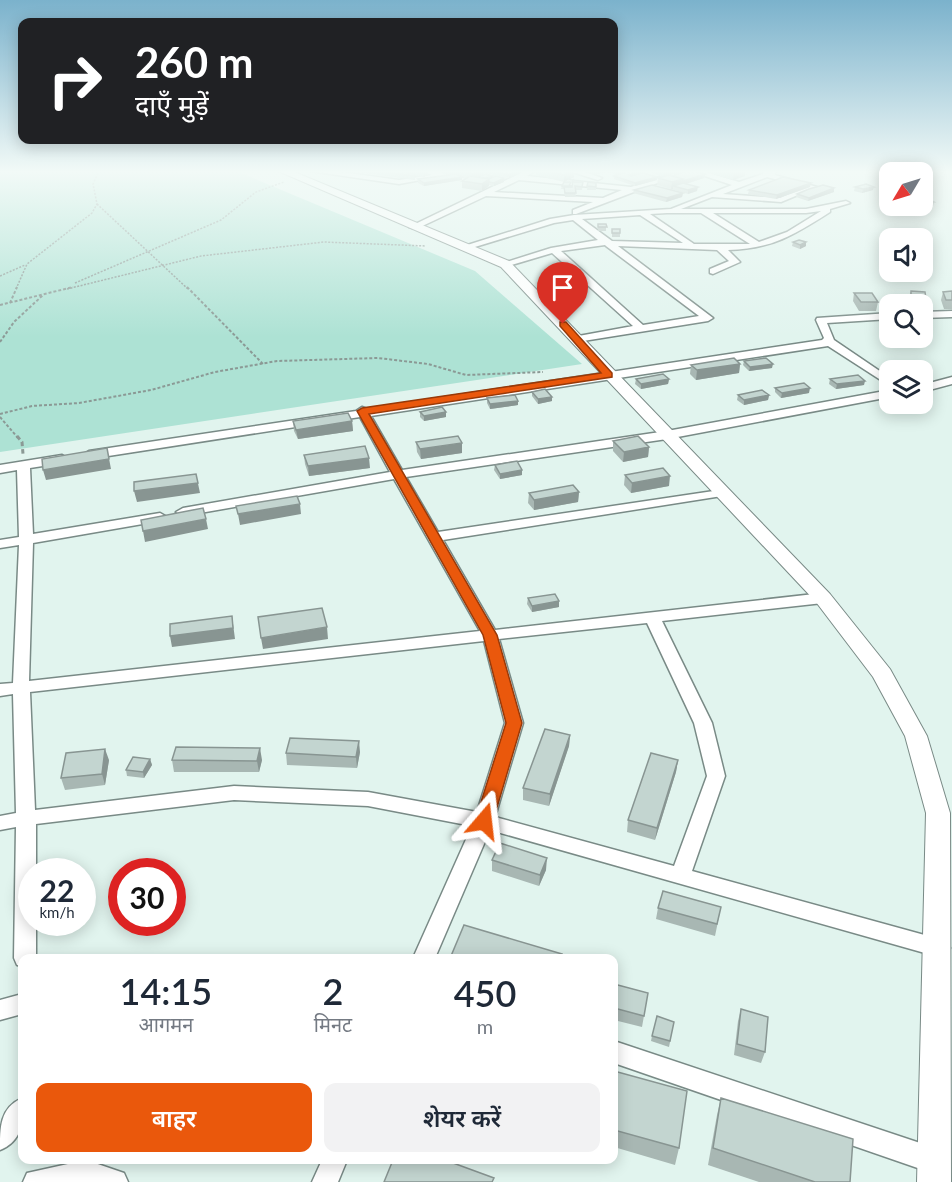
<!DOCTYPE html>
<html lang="hi">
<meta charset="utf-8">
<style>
:root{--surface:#fff;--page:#f2f2f3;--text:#1f2937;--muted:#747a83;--accent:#ea580c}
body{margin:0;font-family:Lato,"Noto Sans Devanagari",sans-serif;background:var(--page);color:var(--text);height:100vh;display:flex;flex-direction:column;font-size:22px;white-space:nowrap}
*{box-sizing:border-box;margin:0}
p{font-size:20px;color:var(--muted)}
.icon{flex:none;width:33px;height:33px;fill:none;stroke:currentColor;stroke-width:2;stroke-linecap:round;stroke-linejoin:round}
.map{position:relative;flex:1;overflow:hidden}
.details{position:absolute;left:18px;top:954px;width:600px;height:210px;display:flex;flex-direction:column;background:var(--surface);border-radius:12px;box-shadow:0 3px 15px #0003}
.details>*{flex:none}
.hud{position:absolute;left:18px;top:18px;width:600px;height:126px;border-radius:12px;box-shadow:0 3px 15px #0003;background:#202124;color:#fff;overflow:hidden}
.needle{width:39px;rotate:232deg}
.tools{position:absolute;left:879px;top:162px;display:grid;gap:12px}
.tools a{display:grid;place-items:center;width:54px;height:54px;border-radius:12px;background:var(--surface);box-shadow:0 3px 15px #0003;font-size:30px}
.speed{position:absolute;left:18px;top:858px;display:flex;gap:12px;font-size:30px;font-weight:700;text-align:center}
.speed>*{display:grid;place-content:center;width:78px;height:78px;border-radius:50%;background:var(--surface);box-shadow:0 3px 15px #0003;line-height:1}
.speed small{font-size:15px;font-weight:400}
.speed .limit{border:9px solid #d22;background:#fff;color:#111}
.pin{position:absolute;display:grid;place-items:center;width:51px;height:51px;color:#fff;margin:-62px -26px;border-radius:50% 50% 50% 0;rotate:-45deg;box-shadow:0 0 6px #0007}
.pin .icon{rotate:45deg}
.me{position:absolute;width:66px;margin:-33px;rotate:17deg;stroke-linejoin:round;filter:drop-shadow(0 0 4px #0008)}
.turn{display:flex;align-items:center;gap:21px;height:126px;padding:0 18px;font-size:27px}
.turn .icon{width:78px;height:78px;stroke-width:2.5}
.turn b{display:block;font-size:42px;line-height:51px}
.eta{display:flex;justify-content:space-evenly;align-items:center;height:102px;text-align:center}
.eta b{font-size:36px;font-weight:600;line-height:42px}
.button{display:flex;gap:12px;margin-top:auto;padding:12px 18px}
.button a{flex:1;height:69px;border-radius:12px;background:var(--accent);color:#fff;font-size:24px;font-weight:600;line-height:69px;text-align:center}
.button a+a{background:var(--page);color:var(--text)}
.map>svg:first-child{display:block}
.green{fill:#ade2d4}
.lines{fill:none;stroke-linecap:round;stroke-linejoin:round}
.street-casing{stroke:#798a86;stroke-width:3}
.secondary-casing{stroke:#798a86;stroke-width:2}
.path-far2{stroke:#8b9995;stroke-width:1.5;stroke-dasharray:2 1.5;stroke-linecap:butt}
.path-far1{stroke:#8b9995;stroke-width:2;stroke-dasharray:3 2;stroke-linecap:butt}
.path{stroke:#8b9995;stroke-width:3;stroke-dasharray:4.5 3;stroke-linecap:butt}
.street{fill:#fff;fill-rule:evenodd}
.secondary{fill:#fff;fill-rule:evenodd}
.wall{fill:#a8b7b3}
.shaded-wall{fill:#889592}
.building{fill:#c3d5d0;stroke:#889592;stroke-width:1.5}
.route{fill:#ea580c;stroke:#983908;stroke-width:1.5}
</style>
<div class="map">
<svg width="952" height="1182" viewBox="0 0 952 1182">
<rect width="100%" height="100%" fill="#e1f4ee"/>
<path class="green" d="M0 171H236L475 271 582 364 0 452Z"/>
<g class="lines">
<g class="street-casing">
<path id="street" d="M310 171H334L399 180 432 175 423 171H438L448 175 399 184Z
M525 171H535L527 176 631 187 677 171H689L576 214H573V210L593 202 486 196 416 229 409 227ZM519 180 622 190 603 198 494 192Z
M569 171H582L602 178 598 180Z
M690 171H702L739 182 763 174V171H775V175L817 187 781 202 712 197 681 209H806L846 201 850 203 830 209V212C794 235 772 249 728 250L740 262 713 274 710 273V269L729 261 717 250 618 246 713 318 708 321 577 342 573 341V337L633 326 552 253 505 267 500 264 551 248 598 240 573 220 554 223 465 250 461 247 550 219 574 215 671 209 732 185ZM767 177 805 187 780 198 723 194ZM821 211 787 232 759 242 713 213H806ZM667 213H701L750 244H694L650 214ZM640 215 683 243 612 241 582 219ZM605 245 606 246 699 316 643 325 561 251Z
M952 311V317L922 318V312Z
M890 313V319L827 323 834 340 890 378V386L828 346 371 416 402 470 667 431 890 390V397L667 439 406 477 438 532 727 489 729 492 727 495 722 496 443 540 495 630 823 593 828 595 831 598 823 603 662 621 712 723 725 776 692 871 939 939 947 942 950 948 947 954 939 957 490 830 435 958H413L472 826 368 806 234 800 36 824V872H32V922H36V958H22V966L17 965 14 958 16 827 0 830V816L16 813 13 694 0 696V684L13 683 19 545 0 548V540L19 537 17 470 0 473V465L62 455 68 459 62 463 30 468 33 534 160 513 167 517 160 521 33 543 29 681 480 631 394 479 183 516 176 512 183 508 390 472 360 417 89 459 83 455 89 451 356 411 362 407 367 409 822 340 824 338 816 320 817 318ZM647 623 694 723 707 776 674 866 495 817 523 723 499 639ZM484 641 505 723 477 812 368 792 234 786 35 810 30 692Z
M952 377V384L922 392V385Z
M22 994V1014L0 1020V1000Z
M614 1041 935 1148 944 1152 948 1161 944 1170 935 1174 614 1063Z
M22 1098C24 1119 23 1141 0 1150 0 1127 0 1108 22 1098Z
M86 1160 124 1173 128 1182H23L27 1173Z
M322 1160H347L338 1182H312Z"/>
</g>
<g class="secondary-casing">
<path id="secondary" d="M278 171H292L509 261 830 594 890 669 927 736 950 813 951 1182H917L926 813 905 736 873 677 816 602 501 267Z"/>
</g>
<path class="path-far2" d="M97 204 188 289
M0 276 25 265
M75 283 221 220 256 192 284 182
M16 289 27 264 92 213 97 204 93 184 99 171
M67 289 201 256 324 242 426 246"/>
<path class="path-far1" d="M187 287 263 364
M10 303 17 287
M0 305 73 287
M0 342 14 322 43 295
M0 414 32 406 79 403 151 390 215 372 277 361 378 358 428 364 466 375 543 372
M0 417 18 438"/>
<path class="path" d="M17 436 22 442 23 454"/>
<use href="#street" class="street"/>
<use href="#secondary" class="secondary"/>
</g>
<path class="wall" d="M349 171H398L412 173 413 171H428V174L424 177 415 176V180Z
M437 171H525L509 178 484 173V174L493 177 504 182 494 186 489 185 482 191 462 188V181L465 179 462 178V180L424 186 418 183V179L448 175Z
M536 171H574V177L564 182 571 186 570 187H572L574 182H583L582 190H575L576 197H565L564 189H561L562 186 564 182 536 175Z
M584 171H638L640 172V173L657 180 635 186 614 179V176L617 175 607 172 594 175Z
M646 171H684L670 175 672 176 705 174 704 178 686 184 697 191 688 194 657 185 658 178 663 177Z
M702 171H745V176L733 180Z
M588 182 596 183V190H587Z
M810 187 776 199 748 194 749 190Z
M855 187 873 190 862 193 854 191Z
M890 189V197L882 194V190Z
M634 190 683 193 682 197 666 202 633 193Z
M834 192 808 201 796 197 797 194Z
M598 224H606V231H598Z
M612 233H620V237H612Z
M793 242 806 246 800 249 792 246Z
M911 291 926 299 925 303 910 302V295Z
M952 291V309H944L941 300 943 292Z
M854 293 878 302 876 311H859L853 301Z
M744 361 772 368 749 371 743 365Z
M740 364 739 373 696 380 690 374 691 365Z
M636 379H669L668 384 641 389 635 384Z
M830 379 864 385 836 389 829 384Z
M775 388 809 393 781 398 775 392Z
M532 392 552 401 538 404 532 396Z
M738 395H769L768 400 744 405 737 400Z
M487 398 518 401V405L490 409 487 403Z
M420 412H446V417L424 421 420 417Z
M293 421H352L353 431 298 439 294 431Z
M613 441 649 447 648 457 623 462 613 451Z
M416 442 462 453 421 459 417 452Z
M304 455 370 468 309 476 305 464Z
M495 465 522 475 500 479 494 470Z
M625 475 669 486 631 493 624 485Z
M579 492 578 502 534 510 528 503 529 493Z
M528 598 559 601V607L532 612 527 604Z
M570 735 569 746 549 806 523 800V788Z
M360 752 357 768 287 765 286 753Z
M150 759 152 765 144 778 127 776 126 770Z
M109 760 105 785 65 790 61 778Z
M172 760H262L259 772H174Z
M678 760 676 772 655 840 627 832 628 820Z
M492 860 546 870 539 886 492 871Z
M721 907 715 936 656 919 658 908Z
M614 984 648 993 642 1027 614 1020Z
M741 1009 765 1052 761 1063 734 1055 738 1021Z
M674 1022 669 1047 651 1041 652 1036Z
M614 1071 679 1148 675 1165 614 1147Z
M721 1098 850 1182H759L708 1165 717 1115Z"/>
<path class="shaded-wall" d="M427 171H428V174L424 177V173Z
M480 171H484V177L473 179V174Z
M517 171H525L509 178V175Z
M571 171H574V177L564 182V175Z
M665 171H684L664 177Z
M738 171H745V176L733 180 734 173Z
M594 172 607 171 594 175Z
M705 174 704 178 682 185 673 186V189L671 190 672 182Z
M493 176V179L489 181V186L482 191V183L480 181Z
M462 177V180L424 186V183Z
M657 177V180L635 186V183Z
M504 178V182L494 186V183Z
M811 183 810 187 776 199 777 195Z
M698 187 697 191 688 194V190Z
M874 187 873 190 862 193 863 189Z
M834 188V192L808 201 809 198Z
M683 193 682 197 666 202 667 198Z
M934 202 933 206 913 208 914 206H922V203Z
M806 242V246L800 249V245Z
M740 364 739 373 696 380 697 370Z
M773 364 772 368 749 371 750 367Z
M669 379 668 384 641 389V384Z
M865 381 864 385 836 389 837 384Z
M810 388 809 393 781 398 782 393Z
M769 395 768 400 744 405V400Z
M552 397V401L538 404V399Z
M518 401V405L490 409V404Z
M446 412V417L424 421V416Z
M352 421 353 431 298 439 296 430Z
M462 443V453L421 459 420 449Z
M649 447 648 457 623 462 624 452Z
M107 448 111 469 46 480 43 470Z
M369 458 370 468 309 476 308 466Z
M522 470V475L500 479V474Z
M196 474 200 493 137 502 134 491Z
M670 476 669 486 631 493 632 483Z
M579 492 578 502 534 510V500Z
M300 504 301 514 240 525 238 514Z
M206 519 208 529 145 542 143 531Z
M559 601V607L532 612V606Z
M232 616 235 639 172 647 170 636Z
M327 627 328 639 263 649 261 638Z
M570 735 569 746 549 806 550 794Z
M359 741 360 752 357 768 356 757Z
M260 748 262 760 259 772 257 761Z
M105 749 109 760 105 785 102 774Z
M150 759 152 765 144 778 143 772Z
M678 760 676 772 655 840 657 828Z
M547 858 546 870 539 886 540 875Z"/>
<path class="building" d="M377 171H398L415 174V176Z
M427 171 424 173 412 172 413 171Z
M462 171H480L473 174Z
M493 171H517L509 175Z
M549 171H571L564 175Z
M617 171H638L640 172 629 175 631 176 643 173 657 177 635 183 614 176 623 173Z
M686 171H696L705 174 683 181V179L672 176Z
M456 174 462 177 424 183 418 179Z
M485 174 493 176 486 178 477 177Z
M669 175 683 179 672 182 658 178Z
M470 176 489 179 482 184 462 181Z
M495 176 504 178 494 183 489 182V179Z
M783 177 811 183 777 195 749 190Z
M573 179 574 182H583L582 187 575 186 576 193H565L564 187H572Z
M564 182H571L569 186H562Z
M588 182 596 183V187L587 186Z
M683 183 698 187 688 190 673 186Z
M866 184 874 187 863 189 855 187Z
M652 185 683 193 667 198 634 190Z
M823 185 834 188 809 198 797 194 809 189Z
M890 189 889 193 882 190Z
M922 198H927L934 202 922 203Z
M598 224H606L607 227H598Z
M612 229H620V233H612Z
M799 240 806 242 800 245 793 242Z
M911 291 925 292 926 299 911 297Z
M952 291V300H946L943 292Z
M854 293H872L878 302H861Z
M734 358 740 364 697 370 691 365Z
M766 358 773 364 750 367 744 361Z
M663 374 669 379 641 384 636 379Z
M858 375 865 381 837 384 830 379Z
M804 383 810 388 782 393 775 388Z
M545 389 552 397 538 399 532 392Z
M762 390 769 395 744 400 738 395Z
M515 395 518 401 490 404 487 398Z
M442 407 446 412 424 416 420 412Z
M348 413 352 421 296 430 293 421Z
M458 436 462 443 420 449 416 442Z
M638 436 649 447 624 452 613 441Z
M365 446 369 458 308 466 304 455Z
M107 448 109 459 43 470 42 459Z
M517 461 522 470 500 474 495 465Z
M663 468 670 476 632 483 625 475Z
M196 474 198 483 134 491V482Z
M573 485 579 492 534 500 529 493Z
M297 496 300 504 238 514 236 506Z
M203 508 206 519 143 531 141 520Z
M555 594 559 601 532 606 528 598Z
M322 608 327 627 261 638 258 617Z
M232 616 233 628 170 636V624Z
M545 729 570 735 550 794 523 788Z
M290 738 359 741 356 757 286 753Z
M176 747 260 748 257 761 172 760Z
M105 749 102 774 61 778 66 753Z
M651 753 678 760 657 828 628 820Z
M133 757 150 759 143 772 126 770Z
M500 843 547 858 540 875 492 860Z
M663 891 721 907 717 924 658 908Z
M464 925 562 954 560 958H460L451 956Z
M614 984 648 993 644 1016 614 1008Z
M741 1009 768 1017 765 1052 737 1044Z
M657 1016 674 1022 670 1041 652 1036Z
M614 1071 687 1091 679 1148 614 1130Z
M721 1098 853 1139 850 1182H815L713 1148Z
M393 1160H445L494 1178 492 1182H384Z"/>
<linearGradient id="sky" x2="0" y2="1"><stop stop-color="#7bb2cc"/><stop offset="0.51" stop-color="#f2faf7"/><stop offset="1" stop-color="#f2faf7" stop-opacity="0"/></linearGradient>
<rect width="952" height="337" fill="url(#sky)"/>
<path class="route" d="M560 322H566L612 373V377L369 414 497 635 522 723 493 821 490 826H478L475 821 506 723 483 635 357 411 362 408 601 373 560 326Z"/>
</svg>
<div class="tools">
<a><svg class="needle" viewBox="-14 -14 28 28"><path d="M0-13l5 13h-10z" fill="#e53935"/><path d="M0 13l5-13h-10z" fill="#747a83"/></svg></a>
<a><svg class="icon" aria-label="sound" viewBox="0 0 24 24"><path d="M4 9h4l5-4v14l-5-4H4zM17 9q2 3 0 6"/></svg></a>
<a><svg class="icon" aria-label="search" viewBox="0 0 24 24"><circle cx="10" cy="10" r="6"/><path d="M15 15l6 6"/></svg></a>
<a><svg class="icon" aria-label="layers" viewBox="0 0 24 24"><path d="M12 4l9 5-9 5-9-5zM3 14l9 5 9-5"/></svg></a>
</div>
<div class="speed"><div>22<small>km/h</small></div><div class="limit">30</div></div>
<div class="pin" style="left:563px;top:324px;background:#d93025"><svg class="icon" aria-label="arrive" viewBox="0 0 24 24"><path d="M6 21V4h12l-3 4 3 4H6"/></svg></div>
<svg class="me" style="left:484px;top:821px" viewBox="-20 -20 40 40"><path d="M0-17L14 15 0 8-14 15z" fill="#ea580c" stroke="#fff" stroke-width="4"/></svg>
<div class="hud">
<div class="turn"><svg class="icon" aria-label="right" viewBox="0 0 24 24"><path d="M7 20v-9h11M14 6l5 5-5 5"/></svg><div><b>260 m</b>दाएँ मुड़ें</div></div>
</div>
<section class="details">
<div class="eta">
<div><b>14:15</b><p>आगमन</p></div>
<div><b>2</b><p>मिनट</p></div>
<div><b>450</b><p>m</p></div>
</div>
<div class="button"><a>बाहर</a><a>शेयर करें</a></div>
</section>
</div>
